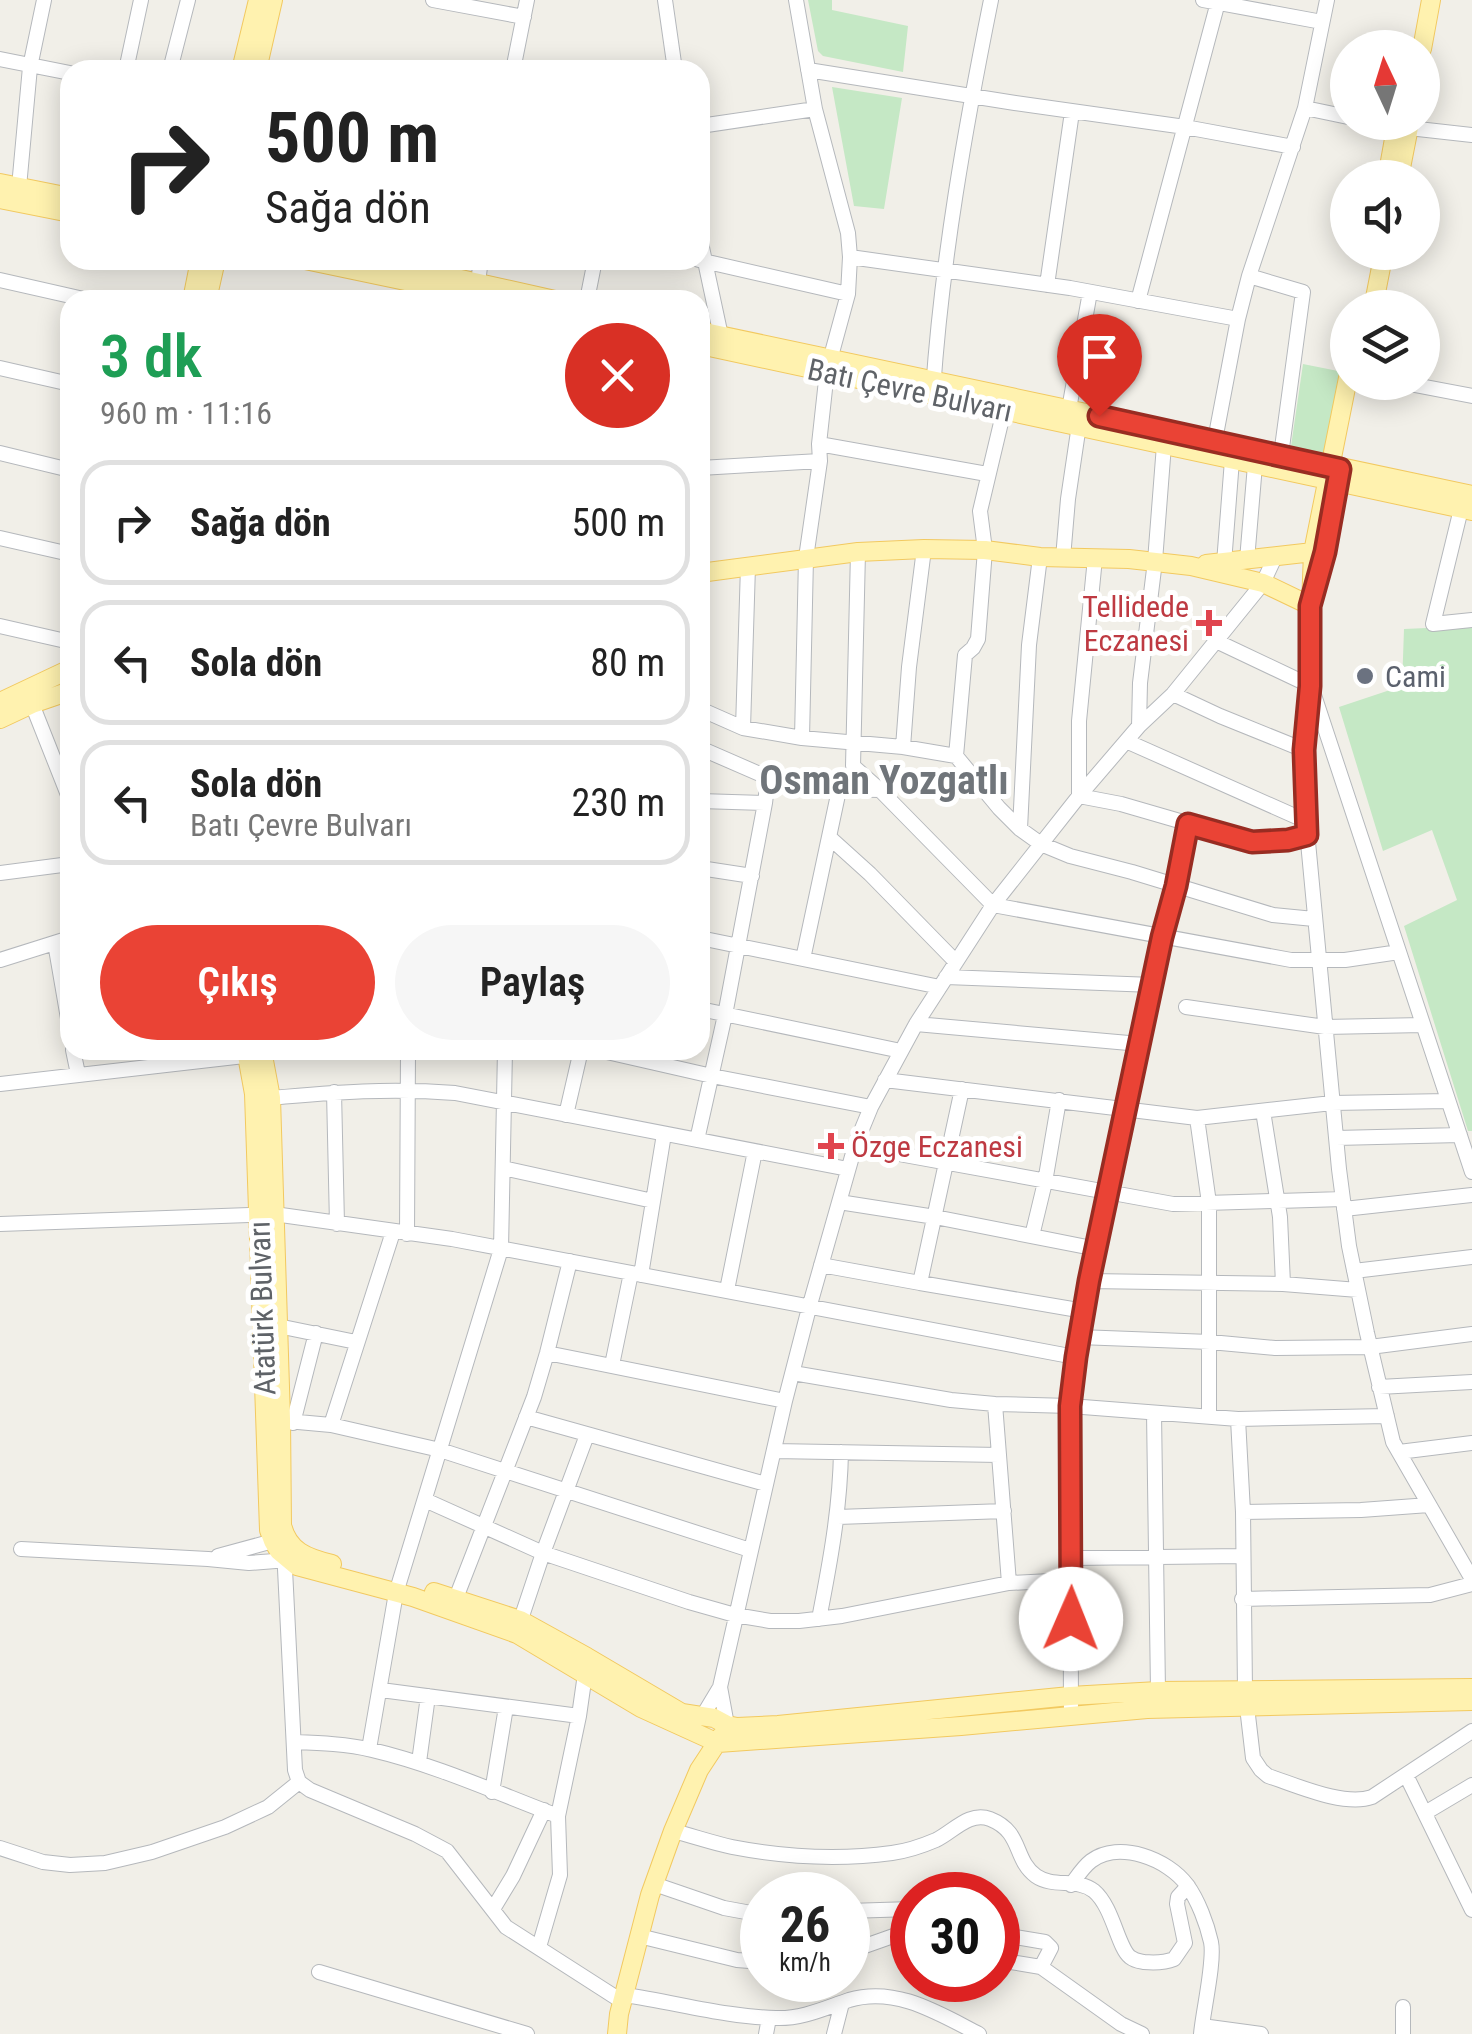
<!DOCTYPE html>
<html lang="tr">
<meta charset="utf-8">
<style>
:root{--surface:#fff;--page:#f6f6f6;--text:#222;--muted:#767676;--line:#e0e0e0;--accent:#ea4335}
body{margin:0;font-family:"Roboto Condensed",sans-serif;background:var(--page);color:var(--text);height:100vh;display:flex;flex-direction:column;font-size:38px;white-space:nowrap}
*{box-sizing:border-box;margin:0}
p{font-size:32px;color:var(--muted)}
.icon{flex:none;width:55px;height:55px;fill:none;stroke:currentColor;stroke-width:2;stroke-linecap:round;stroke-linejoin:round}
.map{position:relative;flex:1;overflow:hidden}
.details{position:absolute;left:60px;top:290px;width:650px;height:770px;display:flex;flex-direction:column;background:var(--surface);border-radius:30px;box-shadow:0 5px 25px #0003}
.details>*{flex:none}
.banner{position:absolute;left:60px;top:60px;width:650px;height:210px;border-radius:30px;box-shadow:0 5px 25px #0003;background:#fff;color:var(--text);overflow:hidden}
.needle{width:65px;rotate:356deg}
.buttons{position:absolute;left:1330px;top:30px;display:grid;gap:20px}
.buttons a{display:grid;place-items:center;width:110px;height:110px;border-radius:50%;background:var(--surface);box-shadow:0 5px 25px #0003;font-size:50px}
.speed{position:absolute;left:740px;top:1872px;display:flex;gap:20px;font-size:50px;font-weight:700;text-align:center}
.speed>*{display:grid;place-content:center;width:130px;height:130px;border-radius:50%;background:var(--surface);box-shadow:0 5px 25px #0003;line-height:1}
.speed small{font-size:25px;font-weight:400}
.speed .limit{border:15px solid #d22;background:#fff;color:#111}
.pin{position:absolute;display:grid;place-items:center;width:85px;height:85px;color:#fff;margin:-102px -42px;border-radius:50% 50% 50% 0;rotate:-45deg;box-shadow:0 0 10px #0007}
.pin .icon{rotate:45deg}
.me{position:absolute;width:110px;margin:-55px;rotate:1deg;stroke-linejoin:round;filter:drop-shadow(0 0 8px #0008)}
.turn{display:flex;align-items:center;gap:35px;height:210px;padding:0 40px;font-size:45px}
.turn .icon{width:130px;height:130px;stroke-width:2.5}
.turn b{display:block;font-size:70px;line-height:85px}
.round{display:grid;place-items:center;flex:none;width:105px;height:105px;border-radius:52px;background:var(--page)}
.headline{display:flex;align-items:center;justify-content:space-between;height:170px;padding:0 40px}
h1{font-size:60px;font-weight:600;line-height:75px;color:#1e9e55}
.button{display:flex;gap:20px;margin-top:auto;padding:20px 40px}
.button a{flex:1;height:115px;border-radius:60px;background:var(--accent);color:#fff;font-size:40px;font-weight:600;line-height:115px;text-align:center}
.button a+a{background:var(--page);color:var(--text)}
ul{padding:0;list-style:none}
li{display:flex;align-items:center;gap:30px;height:125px;margin:0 20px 15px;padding:0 20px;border:5px solid var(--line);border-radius:30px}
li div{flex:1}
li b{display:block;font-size:38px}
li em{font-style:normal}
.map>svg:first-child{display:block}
.green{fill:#c5e8c5}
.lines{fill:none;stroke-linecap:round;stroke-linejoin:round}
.minor-casing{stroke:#b5b8bc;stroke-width:16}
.major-casing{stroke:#f2c960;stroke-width:20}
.minor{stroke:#fff;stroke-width:14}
.major{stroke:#fff2af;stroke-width:18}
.route-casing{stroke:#982c22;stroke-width:25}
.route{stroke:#ea4335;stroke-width:18}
.health-dot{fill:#e0444e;stroke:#fff;stroke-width:4}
.worship-dot{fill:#6b7280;stroke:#fff;stroke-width:4}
.labels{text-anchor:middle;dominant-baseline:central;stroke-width:10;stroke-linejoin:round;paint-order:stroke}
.street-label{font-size:30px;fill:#5f6368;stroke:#fff}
.health-label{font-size:30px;fill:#be3a42;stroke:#fff;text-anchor:end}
.worship-label{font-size:30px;fill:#5b616d;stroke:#fff;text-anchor:start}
.district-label{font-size:40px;font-weight:bold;fill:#70757a;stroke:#fff}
</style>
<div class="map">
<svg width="1472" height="2034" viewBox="0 0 1472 2034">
<rect width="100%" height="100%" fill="#f1efe8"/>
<path class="green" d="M808 0H832V10L908 26 903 72 823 56 818 51Z
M832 87 902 98 884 209 854 206Z
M1303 364 1343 372 1330 459 1290 453Z
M1472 626V1131H1468L1404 926 1457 900 1432 830 1383 851 1339 707 1402 686 1404 629Z"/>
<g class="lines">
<g class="minor-casing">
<path id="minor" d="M433 0 524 17
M665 0 675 70
M1203 0 1322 22
M0 59 70 73
M126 70 141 0
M170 70 188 0
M513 70 527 0
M808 70 1015 103 1185 127
M1305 108 1348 117
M1373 122 1396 128
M700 126 815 109
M1185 127 1293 147
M1409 128 1472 135
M19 187 30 67 44 0
M700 238 721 336
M850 257 1070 288 1238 319
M699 260 848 294
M1249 276 1303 292 1281 455
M0 280 88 300
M1047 285 1072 112
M477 289 481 260
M587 300 595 260
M1138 301 1218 2
M0 368 70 384
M1399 382 1472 396
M933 390C942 259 965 129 991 0
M1215 440 1238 319 1249 276 1305 108 1327 0
M819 444 987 474
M0 453 70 470
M700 468 820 461 819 444 827 371 848 294 850 257 848 233 815 109 796 0
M1461 509 1433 624 1472 620
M0 538 70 554
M858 552 853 766 880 790
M1063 558 1068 499 1079 425 1069 409 1090 292
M1095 558 1079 721V796L1121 804 1252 842 1288 840 1307 835
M1247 560 1255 465
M1224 563 1232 460
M1311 606V686L1472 1172
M0 626 70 642
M1173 694 1220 716 1304 750 1311 686 1216 641
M32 704 70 800
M700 709 743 728 802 738 903 747 956 756 999 808 1020 829 1041 844 1070 856 1132 872 1273 915 1314 919
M1139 726 1140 683 1155 561 1164 445
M743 728 748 566
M802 738 806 558 820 461
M1126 741 1306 821 1339 1169 1349 1246 1367 1333 1393 1442 1472 1579
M903 747 909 667 924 549
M700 748 778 782 830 789 880 790 993 905 1291 960H1345L1399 952
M1304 750 1306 821
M956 756 965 655 973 648 978 639 985 550 980 511 1004 410 1002 400
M700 801 765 803
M1020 829 1029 645 1040 557
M829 837 870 874 956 962
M700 868 752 876
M0 873 70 864
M700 938 940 987
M55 943 70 1030
M803 959 839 790
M0 960 70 938
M946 977 1153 985
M1186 1007 1325 1027 1423 1025
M700 1009 901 1051
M916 1024 1140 1044
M73 1050 78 1074
M598 1050 712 1076 871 1107
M885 1080 1197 1118
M0 1084 253 1055
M962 1089 920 1283 1084 1311
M334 1092 337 1224
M271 1098C336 1092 390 1088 455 1093L848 1169
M1263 1111 1280 1217 1283 1284
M566 1115 581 1050
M1336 1138 1460 1135
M697 1140 725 1015 765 803 768 778
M855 1146 1173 1204 1343 1199
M503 1168 653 1201
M839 1202 935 1217 1097 1249
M1344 1209 1472 1195
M0 1224 274 1214 452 1239 1075 1357
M393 1232 331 1425 440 1450 750 1550
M407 1234 408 1050
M1032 1236 1045 1182 1059 1100
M821 1265 920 1283
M1354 1271 1472 1257
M641 1275 664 1134
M1089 1281 1283 1284 1358 1290
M727 1290 755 1151
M278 1326 356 1342
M1079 1337 1210 1342 1275 1348 1370 1347 1472 1334
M547 1353 785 1401
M612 1365 631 1273
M793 1373 951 1400 995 1404 1070 1406 1238 1419 1387 1416
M1379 1387 1472 1382
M1154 1413 1158 1691
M1209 1415V1203L1197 1118 1332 1103 1448 1101
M526 1417 766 1484
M1238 1419 1243 1512 1245 1690 1253 1758 1261 1770 1268 1776C1296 1785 1344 1807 1372 1797L1472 1731
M287 1421 331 1425
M293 1423 316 1333
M774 1451 999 1455 995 1404
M1399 1452 1472 1443
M999 1455 1009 1583
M425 1500 543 1553 689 1602 735 1615 770 1621H799L842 1616 1009 1583 1071 1580
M1243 1512 1361 1510 1429 1505
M838 1517 1004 1511
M21 1549 208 1559 249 1563 288 1560
M218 1556 273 1541
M1072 1558 1243 1556
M456 1598 534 1397 547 1353 570 1261
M1242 1599 1430 1595 1472 1584
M819 1619C830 1563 840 1509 841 1452
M518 1628 543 1553 587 1435
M720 1687 727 1725
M381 1690 579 1716
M1071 1714 1070 1406 1075 1357 1162 937 1176 886 1188 823
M702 1717 720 1687 785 1401 809 1308 855 1146 871 1107 916 1024 993 905 1079 796 1139 726 1173 694 1263 583 1275 557
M294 1742C320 1743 347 1744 372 1750 436 1765 497 1793 558 1816
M369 1749 396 1593 501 1249 505 1050
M419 1762 428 1696
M1406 1775 1472 1910
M299 1782 310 1790 415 1834 447 1851 506 1927 623 2002
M492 1792 506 1707
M1425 1813 1472 1785
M673 1831C693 1836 713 1843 732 1847 784 1857 840 1860 892 1853 907 1851 922 1846 936 1840 953 1832 969 1811 990 1819 1023 1832 1013 1859 1036 1876 1053 1888 1078 1878 1094 1891 1113 1907 1118 1948 1130 1957 1135 1961 1138 1961 1144 1962 1155 1963 1164 1963 1174 1959L1185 1943 1177 1904 1178 1897 1188 1886
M0 1848 43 1862 70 1865 105 1863 152 1852 225 1827 268 1807 299 1782 295 1770 285 1569 293 1550
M654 1884 724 1908 762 1915
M1071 1885C1077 1877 1083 1867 1091 1861 1119 1840 1168 1859 1187 1885 1198 1900 1207 1924 1211 1942 1215 1961 1203 2011 1201 2034
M493 1909 513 1876 544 1810
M848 1911 912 1909
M998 1934 1045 1942 1051 1948 1041 1967
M639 1936 737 1960 762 1962
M539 1947 560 1875 558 1816 579 1716 586 1667
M848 1952 896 1935 912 1938
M998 1960 1041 1967 1121 2024 1142 2034
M319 1972 527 2034
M624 1995C675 2002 725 2017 776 2018 802 2019 825 2008 849 2000 896 1986 938 2013 979 2034
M1202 2026 1261 2034
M766 2034 769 2018
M834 2034 842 2003
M1403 2034V2007"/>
</g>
<g class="major-casing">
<path id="major" d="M1422 49 1431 0
M241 70 258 0
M257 70 273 0
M1387 178 1397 122
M1399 178 1410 122
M0 183 70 197
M0 199 70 213
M305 260 496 300
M375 260 555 300
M192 300 200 260
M207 300 216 260
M1373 308 1384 252
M700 331 1472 495
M700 345 1472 511
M1326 548 1339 475
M1206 564 1313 552
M700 573 858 552 924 549 985 550 1040 557 1129 559 1191 566 1263 583 1311 606
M1311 606 1313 552 1348 378
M0 702 70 669
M0 719 32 704 70 691
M246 1050 254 1094 269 1530 273 1541 279 1551 297 1566 413 1597 517 1634 641 1708 718 1743 961 1726 1147 1709 1472 1701
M262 1050 271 1098 281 1419 282 1525C288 1551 307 1558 332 1564
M434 1592 520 1620 587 1657 682 1713 714 1718 727 1725 737 1727 778 1725 1070 1696 1158 1691 1472 1688
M617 2034 619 2014 650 1895 673 1831 699 1770 722 1735"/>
</g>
<use href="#minor" class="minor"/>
<use href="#major" class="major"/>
</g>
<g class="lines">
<g class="route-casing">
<path id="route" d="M1071 1619 1070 1406 1076 1357 1089 1281 1162 937 1176 886 1188 824 1252 842 1288 840 1307 835 1304 750 1310 686V606L1325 552 1340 469 1099 416"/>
</g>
<use href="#route" class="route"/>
</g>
<g class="health-dot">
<path d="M1204 608h10v10h10v10h-10v10h-10v-10h-10v-10h10z"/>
<path d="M826 1131h10v10h10v10h-10v10h-10v-10h-10v-10h10z"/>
</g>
<circle class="worship-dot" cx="1365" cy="676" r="10"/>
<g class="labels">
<g class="street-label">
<text transform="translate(910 390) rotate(12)">Batı Çevre Bulvarı</text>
<text transform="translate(262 1308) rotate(-92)">Atatürk Bulvarı</text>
</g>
<g class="health-label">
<text x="1189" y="606">Tellidede<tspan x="1189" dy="34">Eczanesi</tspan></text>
<text x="851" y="1146" text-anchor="start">Özge Eczanesi</text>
</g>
<g class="worship-label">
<text x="1385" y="676">Cami</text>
</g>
<g class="district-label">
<text x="884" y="780">Osman Yozgatlı</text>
</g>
</g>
</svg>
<div class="buttons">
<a><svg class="needle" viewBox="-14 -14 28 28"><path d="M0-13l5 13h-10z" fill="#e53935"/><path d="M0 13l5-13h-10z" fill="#767676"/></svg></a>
<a><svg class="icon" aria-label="sound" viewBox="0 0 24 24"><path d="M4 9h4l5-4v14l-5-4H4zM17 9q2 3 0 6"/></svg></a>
<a><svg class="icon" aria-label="layers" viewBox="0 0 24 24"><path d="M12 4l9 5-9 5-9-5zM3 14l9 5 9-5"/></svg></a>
</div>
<div class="speed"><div>26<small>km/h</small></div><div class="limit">30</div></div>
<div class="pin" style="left:1099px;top:416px;background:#d93025"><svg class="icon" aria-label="arrive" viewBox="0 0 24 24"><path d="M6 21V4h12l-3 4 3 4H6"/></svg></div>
<svg class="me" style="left:1071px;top:1619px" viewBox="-20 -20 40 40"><circle r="19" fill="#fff"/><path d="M0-13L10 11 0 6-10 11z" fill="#ea4335"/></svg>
<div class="banner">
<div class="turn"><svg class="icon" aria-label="right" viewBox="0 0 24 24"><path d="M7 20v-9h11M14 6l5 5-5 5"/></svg><div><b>500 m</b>Sağa dön</div></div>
</div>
<section class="details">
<div class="headline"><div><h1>3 dk</h1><p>960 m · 11:16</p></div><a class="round" style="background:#d93025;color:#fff"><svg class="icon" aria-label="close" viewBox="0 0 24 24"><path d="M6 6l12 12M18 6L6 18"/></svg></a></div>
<ul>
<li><svg class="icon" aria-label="right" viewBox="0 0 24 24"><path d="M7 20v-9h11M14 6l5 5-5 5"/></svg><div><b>Sağa dön</b></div><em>500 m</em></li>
<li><svg class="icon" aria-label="left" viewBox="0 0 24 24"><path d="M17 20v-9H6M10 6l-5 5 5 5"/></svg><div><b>Sola dön</b></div><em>80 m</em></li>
<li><svg class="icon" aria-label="left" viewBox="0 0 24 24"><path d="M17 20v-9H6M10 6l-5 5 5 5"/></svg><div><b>Sola dön</b><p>Batı Çevre Bulvarı</p></div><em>230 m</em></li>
</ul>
<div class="button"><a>Çıkış</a><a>Paylaş</a></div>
</section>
</div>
